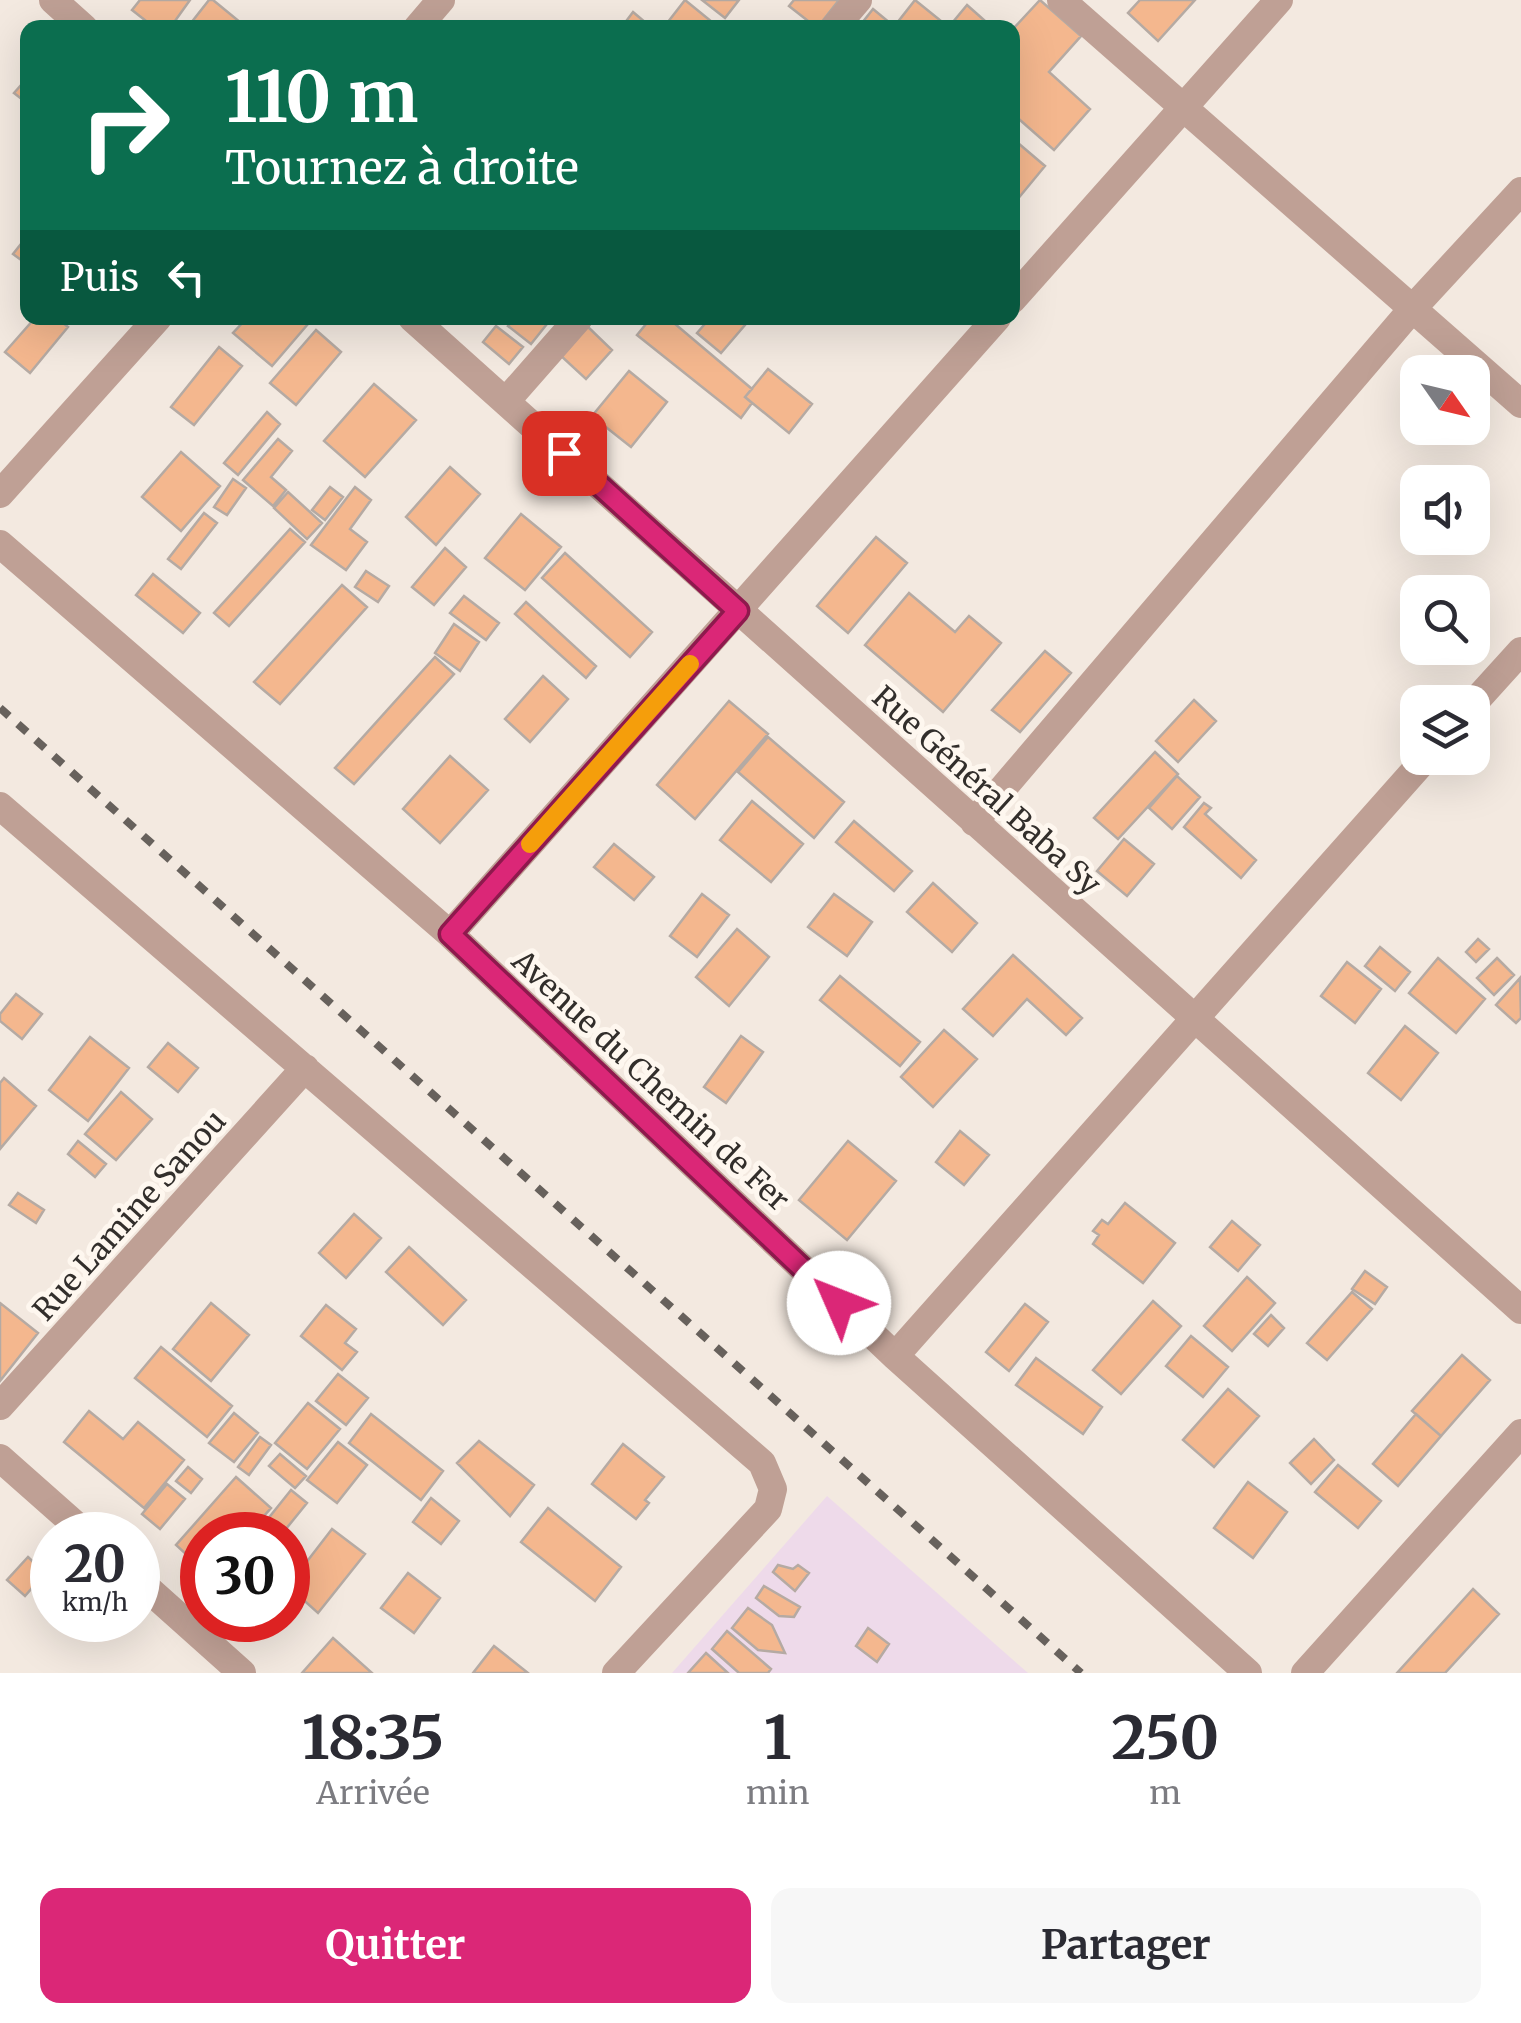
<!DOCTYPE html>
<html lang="fr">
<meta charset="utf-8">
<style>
:root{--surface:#fff;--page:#f7f7f7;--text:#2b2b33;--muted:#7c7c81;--accent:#db2777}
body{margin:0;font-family:Merriweather,serif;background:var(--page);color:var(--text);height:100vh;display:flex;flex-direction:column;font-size:38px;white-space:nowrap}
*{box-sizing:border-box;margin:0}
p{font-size:32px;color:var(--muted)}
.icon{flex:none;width:55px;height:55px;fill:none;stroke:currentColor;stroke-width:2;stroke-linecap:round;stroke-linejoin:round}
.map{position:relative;height:1673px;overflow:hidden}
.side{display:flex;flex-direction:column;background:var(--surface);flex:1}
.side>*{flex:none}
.top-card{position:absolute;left:20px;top:20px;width:1000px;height:305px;border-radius:20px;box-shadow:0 10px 40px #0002;background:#0b6e4f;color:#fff;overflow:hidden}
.needle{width:65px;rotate:124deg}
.controls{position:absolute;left:1400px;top:355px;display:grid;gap:20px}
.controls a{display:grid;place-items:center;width:90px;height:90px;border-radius:20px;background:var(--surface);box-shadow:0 10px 40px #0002;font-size:50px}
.speed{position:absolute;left:30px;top:1512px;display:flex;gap:20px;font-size:50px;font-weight:700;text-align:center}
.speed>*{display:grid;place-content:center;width:130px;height:130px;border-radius:50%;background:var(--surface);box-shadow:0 10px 40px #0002;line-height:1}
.speed small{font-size:25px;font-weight:400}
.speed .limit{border:15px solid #d22;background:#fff;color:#111}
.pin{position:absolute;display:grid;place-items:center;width:85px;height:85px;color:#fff;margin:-42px;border-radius:20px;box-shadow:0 5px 15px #0006}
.me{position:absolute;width:110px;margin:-55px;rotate:314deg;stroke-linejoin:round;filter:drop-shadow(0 0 8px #0008)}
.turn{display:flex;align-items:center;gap:35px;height:210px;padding:0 40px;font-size:45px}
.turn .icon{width:130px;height:130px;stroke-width:2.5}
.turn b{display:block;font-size:70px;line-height:85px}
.then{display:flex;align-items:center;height:95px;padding:0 40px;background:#0003;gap:20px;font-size:38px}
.eta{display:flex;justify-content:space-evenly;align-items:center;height:170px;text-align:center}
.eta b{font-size:60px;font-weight:700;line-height:70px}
.action{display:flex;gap:20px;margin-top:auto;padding:20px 40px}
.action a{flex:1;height:115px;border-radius:20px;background:var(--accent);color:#fff;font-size:40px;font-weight:700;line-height:115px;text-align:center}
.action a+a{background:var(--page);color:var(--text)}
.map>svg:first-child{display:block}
.industrial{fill:#eedaea}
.building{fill:#f4b78e;stroke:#b5aaa3;stroke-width:2.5}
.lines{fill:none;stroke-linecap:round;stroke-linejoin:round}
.street{stroke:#bfa095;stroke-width:28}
.rail{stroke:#67615c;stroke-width:8;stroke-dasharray:12 12;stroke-linecap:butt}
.route-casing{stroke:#8e194d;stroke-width:25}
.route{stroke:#db2777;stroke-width:18}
.slow{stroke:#f59e0b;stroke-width:18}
.labels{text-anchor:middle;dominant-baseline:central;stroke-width:10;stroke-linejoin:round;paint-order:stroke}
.street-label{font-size:30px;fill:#322e2b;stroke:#fef7ef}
</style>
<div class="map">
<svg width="1521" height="1673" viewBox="0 0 1521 1673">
<rect width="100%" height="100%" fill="#f3e9e0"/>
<path class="industrial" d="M827 1496 1028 1673H672Z"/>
<path class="building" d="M140 0H190L170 28H155L132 10Z
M209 0H213L246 27 187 28Z
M685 0 712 22 708 28 664 27Z
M702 0H739L725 18Z
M794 0H839L817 28 789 6Z
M915 0 941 21 936 28H902L897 23Z
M1040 0 1081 36 1049 72 1090 109 1054 150 1012 113V30Z
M1140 0H1195L1158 41 1128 13Z
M967 5 993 28H948Z
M873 9 896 28H858Z
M633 12 652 28H621Z
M28 77V104L14 93Z
M1018 143 1045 166 1012 206V149Z
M28 235V265L13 254Z
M35 318H57L68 327 30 373 5 352Z
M247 318H300L308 324 272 366 233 333Z
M515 318H549L551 319 531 344 508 326Z
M651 318H668L752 389 745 397 752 403 741 418 637 335Z
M710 318H751L721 353 697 333Z
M496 326 523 347 509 364 483 342Z
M587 326 612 350 586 379 560 355Z
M316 330 341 352 296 405 270 383Z
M219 347 242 366 194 425 171 407Z
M768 369 812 404 789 433 745 397Z
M629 371 667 402 631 447 592 416Z
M374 384 416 420 365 477 324 441Z
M267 412 280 424 238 475 224 463Z
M278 439 292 451 271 477 286 490 273 506 243 480Z
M181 452 220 486 181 531 142 497Z
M450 467 480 494 436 545 406 517Z
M233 479 246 488 227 515 214 507Z
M330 487 343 497 325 520 312 510Z
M355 487 371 500 350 529 367 542 346 570 311 545Z
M288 492 322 523 307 539 274 508Z
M204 513 217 523 181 569 168 559Z
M521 514 561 547 525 590 485 558Z
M290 529 305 542 229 626 214 613Z
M876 537 907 563 848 633 817 606Z
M445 548 466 567 434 605 412 587Z
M565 553 652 632 630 657 542 578Z
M366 571 389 586 378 602 355 587Z
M153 574 200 613 183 633 136 595Z
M342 585 367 607 280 704 254 682Z
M909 593 955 632 969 616 1001 643 943 712 865 645Z
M464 596 499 623 486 640 450 613Z
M526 602 596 666 586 678 515 614Z
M454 624 479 642 460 671 435 653Z
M1045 651 1071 673 1020 732 992 710Z
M435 657 454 674 354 784 335 768Z
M543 676 568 699 530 742 505 719Z
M1194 700 1216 721 1178 762 1156 741Z
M729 701 768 734 695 819 657 785Z
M768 737 844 802 814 838 738 772Z
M1155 752 1178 774 1118 839 1094 818Z
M450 756 488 790 440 843 403 809Z
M1177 776 1200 797 1172 829 1149 808Z
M752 801 803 844 771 882 720 840Z
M1204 803 1211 808 1205 814 1256 860 1241 878 1184 827Z
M854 821 912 871 894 891 836 842Z
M1124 839 1154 864 1127 896 1097 871Z
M614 844 654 877 634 900 594 867Z
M933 883 977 923 952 952 907 912Z
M702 894 729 915 697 957 670 936Z
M834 894 872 922 847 956 808 927Z
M737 929 769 957 729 1006 696 977Z
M1478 939 1489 949 1476 962 1466 952Z
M1380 947 1410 972 1395 991 1365 966Z
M1013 955 1082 1018 1066 1035 1027 999 993 1036 963 1009Z
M1438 958 1485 999 1456 1033 1409 993Z
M1497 958 1514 975 1494 995 1477 978Z
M1347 962 1381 989 1355 1023 1321 996Z
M840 976 920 1042 900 1066 820 1000Z
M1520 978 1521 1018 1516 1023 1496 1005Z
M16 994 42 1014 22 1039 0 1021V1014Z
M1405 1026 1438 1053 1401 1100 1368 1073Z
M944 1030 977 1059 933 1107 901 1077Z
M741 1036 763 1052 726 1103 704 1087Z
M90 1037 129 1068 88 1121 49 1090Z
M168 1043 198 1068 178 1092 148 1067Z
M4 1078 36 1106 0 1149V1083Z
M121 1092 152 1119 116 1160 85 1134Z
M960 1131 989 1155 964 1185 936 1162Z
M78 1141 106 1164 95 1177 68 1154Z
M848 1141 896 1181 847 1240 799 1200Z
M18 1193 44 1210 36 1223 9 1205Z
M1125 1203 1175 1243 1143 1283 1093 1244 1099 1235 1093 1231 1102 1220 1108 1224Z
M354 1214 381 1238 346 1278 319 1253Z
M1232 1221 1260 1245 1238 1271 1210 1247Z
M409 1247 466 1300 443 1325 386 1272Z
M1365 1271 1387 1287 1375 1304 1352 1289Z
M1247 1277 1275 1303 1232 1351 1204 1326Z
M1352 1292 1372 1309 1327 1360 1307 1343Z
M1153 1301 1181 1326 1121 1394 1093 1370Z
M0 1303 38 1333 0 1381Z
M211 1303 249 1335 211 1381 173 1349Z
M1025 1304 1048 1322 1009 1371 986 1352Z
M326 1305 356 1329 345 1343 357 1352 342 1370 301 1336Z
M1271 1315 1284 1328 1268 1346 1254 1334Z
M1191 1336 1228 1367 1203 1397 1166 1366Z
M161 1347 232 1406 207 1437 135 1378Z
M1462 1355 1490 1380 1441 1436 1412 1411Z
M1036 1358 1102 1407 1083 1434 1016 1385Z
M338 1374 368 1398 346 1425 316 1401Z
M1228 1389 1259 1416 1214 1467 1183 1440Z
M308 1403 340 1429 307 1469 275 1443Z
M89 1411 123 1439 138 1422 184 1460 144 1508 64 1442Z
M234 1413 258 1433 234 1462 209 1443Z
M371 1414 443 1471 421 1500 349 1443Z
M1416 1414 1441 1436 1398 1486 1373 1464Z
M260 1437 271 1445 249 1475 238 1467Z
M1314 1439 1334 1460 1311 1484 1290 1463Z
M479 1441 534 1485 510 1516 457 1463Z
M338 1442 367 1465 337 1503 307 1480Z
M623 1444 664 1477 645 1500 649 1503 636 1519 592 1484Z
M280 1454 306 1476 295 1488 269 1466Z
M1338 1465 1381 1501 1358 1528 1315 1492Z
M188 1467 202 1479 191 1493 176 1481Z
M236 1477 271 1508 247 1535H202V1569L176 1545Z
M1248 1482 1287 1512 1253 1558 1214 1528Z
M167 1484 185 1499 160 1529 142 1514Z
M291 1490 307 1503 281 1535H275L263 1525Z
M431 1498 459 1521 441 1544 413 1522Z
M548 1508 621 1567 595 1601 521 1542Z
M332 1529 365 1554 318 1613 288 1586Z
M28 1557 45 1573 25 1596 7 1580Z
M778 1565 793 1569 798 1565 809 1573 795 1591 773 1572Z
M408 1573 440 1598 414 1633 381 1608Z
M764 1586 800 1607 794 1617 779 1616 756 1598Z
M1473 1589 1499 1614 1445 1673H1397Z
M748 1608 772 1625 785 1653 758 1650 732 1628Z
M868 1628 889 1644 877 1662 856 1646Z
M727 1631 771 1669 768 1673H739L712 1649Z
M333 1638 372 1673H302Z
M494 1646 528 1673H473Z
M706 1653 728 1673H688Z"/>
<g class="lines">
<path class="street" d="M53 0 84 28
M1061 0 1521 404
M417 28 441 0
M834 28 858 0
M1012 300 1279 0
M412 318 1521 1310
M507 400 579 318
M0 494 158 318
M0 544 450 934 895 1356 1248 1673
M1472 705 1521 651
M0 806 762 1463 773 1489 768 1509 616 1673
M974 822 1413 308 1521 191
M450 934 997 318
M895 1356 1426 758
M0 1406 305 1068
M0 1458 87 1535
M138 1580 242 1673
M1305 1673 1521 1433"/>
<path class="rail" d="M0 708 1081 1673"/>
</g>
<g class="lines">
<g class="route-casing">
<path id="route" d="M564 453 738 611 450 934 839 1303"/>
</g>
<use href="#route" class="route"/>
<path class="slow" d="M530 844 690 664"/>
</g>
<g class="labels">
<g class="street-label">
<text transform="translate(987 790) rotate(42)">Rue Général Baba Sy</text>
<text transform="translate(651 1080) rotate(43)">Avenue du Chemin de Fer</text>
<text transform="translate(129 1215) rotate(-48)">Rue Lamine Sanou</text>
</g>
</g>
</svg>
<div class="controls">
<a><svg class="needle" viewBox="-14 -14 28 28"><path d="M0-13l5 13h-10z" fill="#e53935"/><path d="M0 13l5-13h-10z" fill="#7c7c81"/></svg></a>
<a><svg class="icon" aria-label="sound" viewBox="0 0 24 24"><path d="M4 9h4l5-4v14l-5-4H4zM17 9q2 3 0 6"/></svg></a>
<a><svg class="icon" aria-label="search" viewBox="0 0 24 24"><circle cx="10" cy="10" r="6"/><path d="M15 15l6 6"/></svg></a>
<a><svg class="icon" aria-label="layers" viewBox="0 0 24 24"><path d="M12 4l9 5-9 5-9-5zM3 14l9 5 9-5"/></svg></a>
</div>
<div class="speed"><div>20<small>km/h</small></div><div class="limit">30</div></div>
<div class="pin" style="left:564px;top:453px;background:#d93025"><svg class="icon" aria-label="arrive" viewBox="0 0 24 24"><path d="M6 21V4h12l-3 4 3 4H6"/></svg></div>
<svg class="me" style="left:839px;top:1303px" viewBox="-20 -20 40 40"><circle r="19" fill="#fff"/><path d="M0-13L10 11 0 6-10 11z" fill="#db2777"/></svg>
<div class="top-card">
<div class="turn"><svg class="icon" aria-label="right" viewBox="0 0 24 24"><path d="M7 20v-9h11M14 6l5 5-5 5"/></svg><div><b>110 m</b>Tournez à droite</div></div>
<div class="then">Puis<svg class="icon" aria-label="left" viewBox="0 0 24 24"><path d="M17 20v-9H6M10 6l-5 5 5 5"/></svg></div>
</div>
</div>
<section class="side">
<div class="eta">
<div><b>18:35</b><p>Arrivée</p></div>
<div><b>1</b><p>min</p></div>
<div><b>250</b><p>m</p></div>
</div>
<div class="action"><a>Quitter</a><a>Partager</a></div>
</section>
